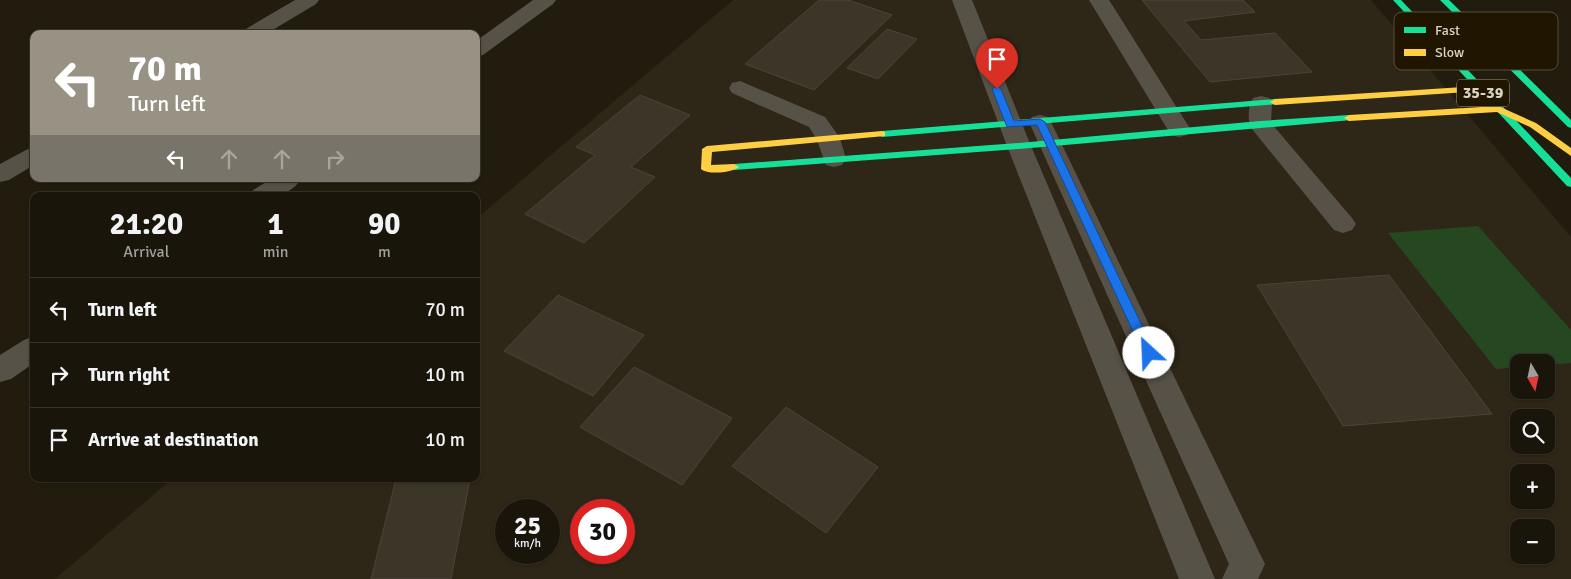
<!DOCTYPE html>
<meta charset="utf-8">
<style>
:root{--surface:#1a150a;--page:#272218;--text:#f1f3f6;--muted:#9f9f9c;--line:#38342b}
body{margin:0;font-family:Signika,sans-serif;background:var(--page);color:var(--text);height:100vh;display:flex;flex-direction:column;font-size:19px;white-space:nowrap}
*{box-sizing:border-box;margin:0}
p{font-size:16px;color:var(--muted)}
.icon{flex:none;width:28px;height:28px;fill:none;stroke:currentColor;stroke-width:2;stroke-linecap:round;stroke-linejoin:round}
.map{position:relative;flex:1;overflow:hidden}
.details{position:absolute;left:30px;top:192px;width:450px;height:290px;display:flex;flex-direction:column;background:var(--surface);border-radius:10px;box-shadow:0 1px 4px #0004,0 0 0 1px var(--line)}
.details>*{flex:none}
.top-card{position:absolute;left:30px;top:30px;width:450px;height:152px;border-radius:10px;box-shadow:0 1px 4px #0004,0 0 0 1px var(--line);background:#989284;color:#fff;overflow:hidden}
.needle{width:32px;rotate:171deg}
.fabs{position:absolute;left:1510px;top:354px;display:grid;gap:10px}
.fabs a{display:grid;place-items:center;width:45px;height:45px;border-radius:10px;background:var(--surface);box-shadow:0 1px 4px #0004,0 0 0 1px var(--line);font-size:25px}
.speed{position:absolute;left:495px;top:499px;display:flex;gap:10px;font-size:25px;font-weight:700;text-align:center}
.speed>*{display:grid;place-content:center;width:65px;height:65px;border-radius:50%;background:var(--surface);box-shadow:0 1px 4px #0004,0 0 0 1px var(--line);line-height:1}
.speed small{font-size:12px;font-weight:400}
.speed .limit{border:8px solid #d22;background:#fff;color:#111}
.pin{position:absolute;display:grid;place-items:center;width:42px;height:42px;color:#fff;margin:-51px -21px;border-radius:50% 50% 50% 0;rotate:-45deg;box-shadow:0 0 5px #0007}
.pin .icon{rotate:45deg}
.me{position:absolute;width:55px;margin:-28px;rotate:335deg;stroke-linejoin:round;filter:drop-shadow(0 0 4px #0008)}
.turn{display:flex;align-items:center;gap:18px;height:105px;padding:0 15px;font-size:22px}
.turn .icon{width:65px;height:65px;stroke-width:2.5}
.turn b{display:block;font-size:35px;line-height:42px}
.lanes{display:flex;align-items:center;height:48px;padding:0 15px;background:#0003;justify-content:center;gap:25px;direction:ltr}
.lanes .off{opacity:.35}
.eta{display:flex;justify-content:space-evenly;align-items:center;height:85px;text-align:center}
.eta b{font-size:30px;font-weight:800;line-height:35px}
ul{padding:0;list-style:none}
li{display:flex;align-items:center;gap:15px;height:65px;padding:0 15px;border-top:1px solid var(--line)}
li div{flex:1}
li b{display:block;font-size:19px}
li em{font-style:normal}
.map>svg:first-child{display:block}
.education{fill:#2e2616;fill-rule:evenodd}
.green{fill:#254820}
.building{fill:#3b3628;stroke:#4a4539}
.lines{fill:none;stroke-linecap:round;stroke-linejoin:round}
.street{fill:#575248;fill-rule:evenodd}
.fast{fill:#16e098;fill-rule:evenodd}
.slow{fill:#ffcf43;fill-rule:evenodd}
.route{fill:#1a73e8;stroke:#114b97}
.labels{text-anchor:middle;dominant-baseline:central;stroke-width:5;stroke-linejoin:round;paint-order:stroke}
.shield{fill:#201600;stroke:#a19a88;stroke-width:1}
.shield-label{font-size:16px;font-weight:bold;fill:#d8d2c3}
.key{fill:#201600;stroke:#574e3a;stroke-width:1}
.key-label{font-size:14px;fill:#d8d2c3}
</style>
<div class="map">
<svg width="1571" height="579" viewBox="0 0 1571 579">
<rect width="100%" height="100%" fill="#221c0e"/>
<path class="education" d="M733 0H1371L1571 237V579H55L172 479H476V219ZM1519 362H1546V390H1519ZM1519 418H1546V445H1519ZM1519 472H1546V500H1519ZM506 510H549V552H506ZM581 510H624V552H581ZM1519 528H1546V555H1519Z"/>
<path class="green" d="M1478 226 1571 330V363L1546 365V362H1519V367L1496 369 1388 233Z"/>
<path class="building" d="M819 0H848L892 15 814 90 745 64Z
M1142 0H1243L1255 12 1184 21 1201 40 1275 33 1312 72 1210 82Z
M887 29 917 39 878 79 847 68Z
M640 95 690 115 631 167 655 177 584 243 525 214 595 155 576 147Z
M1389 275 1492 414 1343 426 1257 285Z
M558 295 644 335 593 396 504 351Z
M634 367 732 418 682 485 580 427Z
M786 407 878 467 826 533 732 466Z
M396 479H470L451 579H371Z"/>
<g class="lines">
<path class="street" d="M295 0H319L316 4 266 34H241L244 30Z
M533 0H556L553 4 483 55 476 57V41Z
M952 0H972L1031 146 1215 579H1179L1007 146Z
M1089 0H1109L1191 130 1187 135 1179 137 1171 135Z
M740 81 825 117 840 138 846 159 842 165 834 167 826 165 816 138 809 127 732 93 729 88 732 83Z
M1261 96 1269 98 1272 103 1271 123 1352 218 1356 224 1352 230 1343 233 1334 230 1252 129C1247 121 1248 106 1253 98Z
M1040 115 1048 117 1051 122 1259 552 1265 564 1258 579H1222L1229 564 1029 122 1032 117Z
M34 147V165L9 180 0 182V164L26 150Z
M271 179H301C289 198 269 196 250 196L253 190Z
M34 336V363L11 379 0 382V355L24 340Z"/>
<path class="fast" d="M1393 0H1401L1571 178V187L1567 186Z
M1440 0H1449L1571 120V128L1568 127Z
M1275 99 1280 102 1278 104 882 137 877 134 882 131Z
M1349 115 1352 116V120L1019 149 734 170 729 167 734 164 1019 143 1260 121Z"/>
<path class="slow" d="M1479 86 1482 87V91L1275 105 1270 102 1275 99Z
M1498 106 1536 123 1571 148V156L1530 127 1497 112 1349 121 1344 118 1349 115Z
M882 131 885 132V136L712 152 711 165 734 164 739 167C732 173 708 175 701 169L702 149 707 146Z"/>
</g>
<path class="route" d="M997 86 1001 89 1014 121 1040 119 1045 122 1155 353 1154 357H1145L1143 353 1037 125 1007 127 992 89Z"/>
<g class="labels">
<rect class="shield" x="1457" y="79.5" width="52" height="27" rx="4"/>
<g class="shield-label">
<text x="1483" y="93">35-39</text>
</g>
</g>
<rect x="1394" y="12" width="164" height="58" rx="8" class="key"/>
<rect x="1404" y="27" width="22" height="6" fill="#16e098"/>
<rect x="1404" y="49" width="22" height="7" fill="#ffcf43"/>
<g class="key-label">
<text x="1435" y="35">Fast</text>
<text x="1435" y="57">Slow</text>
</g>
</svg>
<div class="fabs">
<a><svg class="needle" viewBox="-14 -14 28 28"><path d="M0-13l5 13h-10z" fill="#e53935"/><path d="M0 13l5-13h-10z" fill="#9f9f9c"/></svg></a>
<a><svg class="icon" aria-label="search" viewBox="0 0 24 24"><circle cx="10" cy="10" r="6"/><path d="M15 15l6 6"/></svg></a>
<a>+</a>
<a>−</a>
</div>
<div class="speed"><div>25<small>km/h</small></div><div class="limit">30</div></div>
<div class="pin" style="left:997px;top:89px;background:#d93025"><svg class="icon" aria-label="arrive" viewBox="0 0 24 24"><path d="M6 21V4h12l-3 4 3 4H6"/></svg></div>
<svg class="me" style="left:1149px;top:353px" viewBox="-20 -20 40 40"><circle r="19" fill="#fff"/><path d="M0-13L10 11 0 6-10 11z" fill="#1a73e8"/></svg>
<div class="top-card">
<div class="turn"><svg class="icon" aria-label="left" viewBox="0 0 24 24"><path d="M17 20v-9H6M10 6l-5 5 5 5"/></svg><div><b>70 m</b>Turn left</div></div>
<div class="lanes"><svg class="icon" aria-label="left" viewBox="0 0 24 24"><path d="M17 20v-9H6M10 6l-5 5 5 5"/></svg><svg class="icon off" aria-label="ahead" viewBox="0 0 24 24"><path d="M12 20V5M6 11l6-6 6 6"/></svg><svg class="icon off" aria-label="ahead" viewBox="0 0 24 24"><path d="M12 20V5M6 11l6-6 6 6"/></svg><svg class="icon off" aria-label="right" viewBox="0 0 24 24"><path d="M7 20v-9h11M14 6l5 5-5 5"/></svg></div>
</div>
<section class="details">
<div class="eta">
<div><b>21:20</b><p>Arrival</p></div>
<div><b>1</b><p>min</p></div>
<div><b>90</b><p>m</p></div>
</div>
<ul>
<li><svg class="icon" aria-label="left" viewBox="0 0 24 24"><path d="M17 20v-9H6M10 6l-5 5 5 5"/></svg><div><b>Turn left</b></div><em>70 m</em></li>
<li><svg class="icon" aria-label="right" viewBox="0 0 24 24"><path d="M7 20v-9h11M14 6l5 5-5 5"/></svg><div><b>Turn right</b></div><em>10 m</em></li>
<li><svg class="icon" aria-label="arrive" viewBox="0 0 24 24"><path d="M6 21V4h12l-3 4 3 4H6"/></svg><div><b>Arrive at destination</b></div><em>10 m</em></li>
</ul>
</section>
</div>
